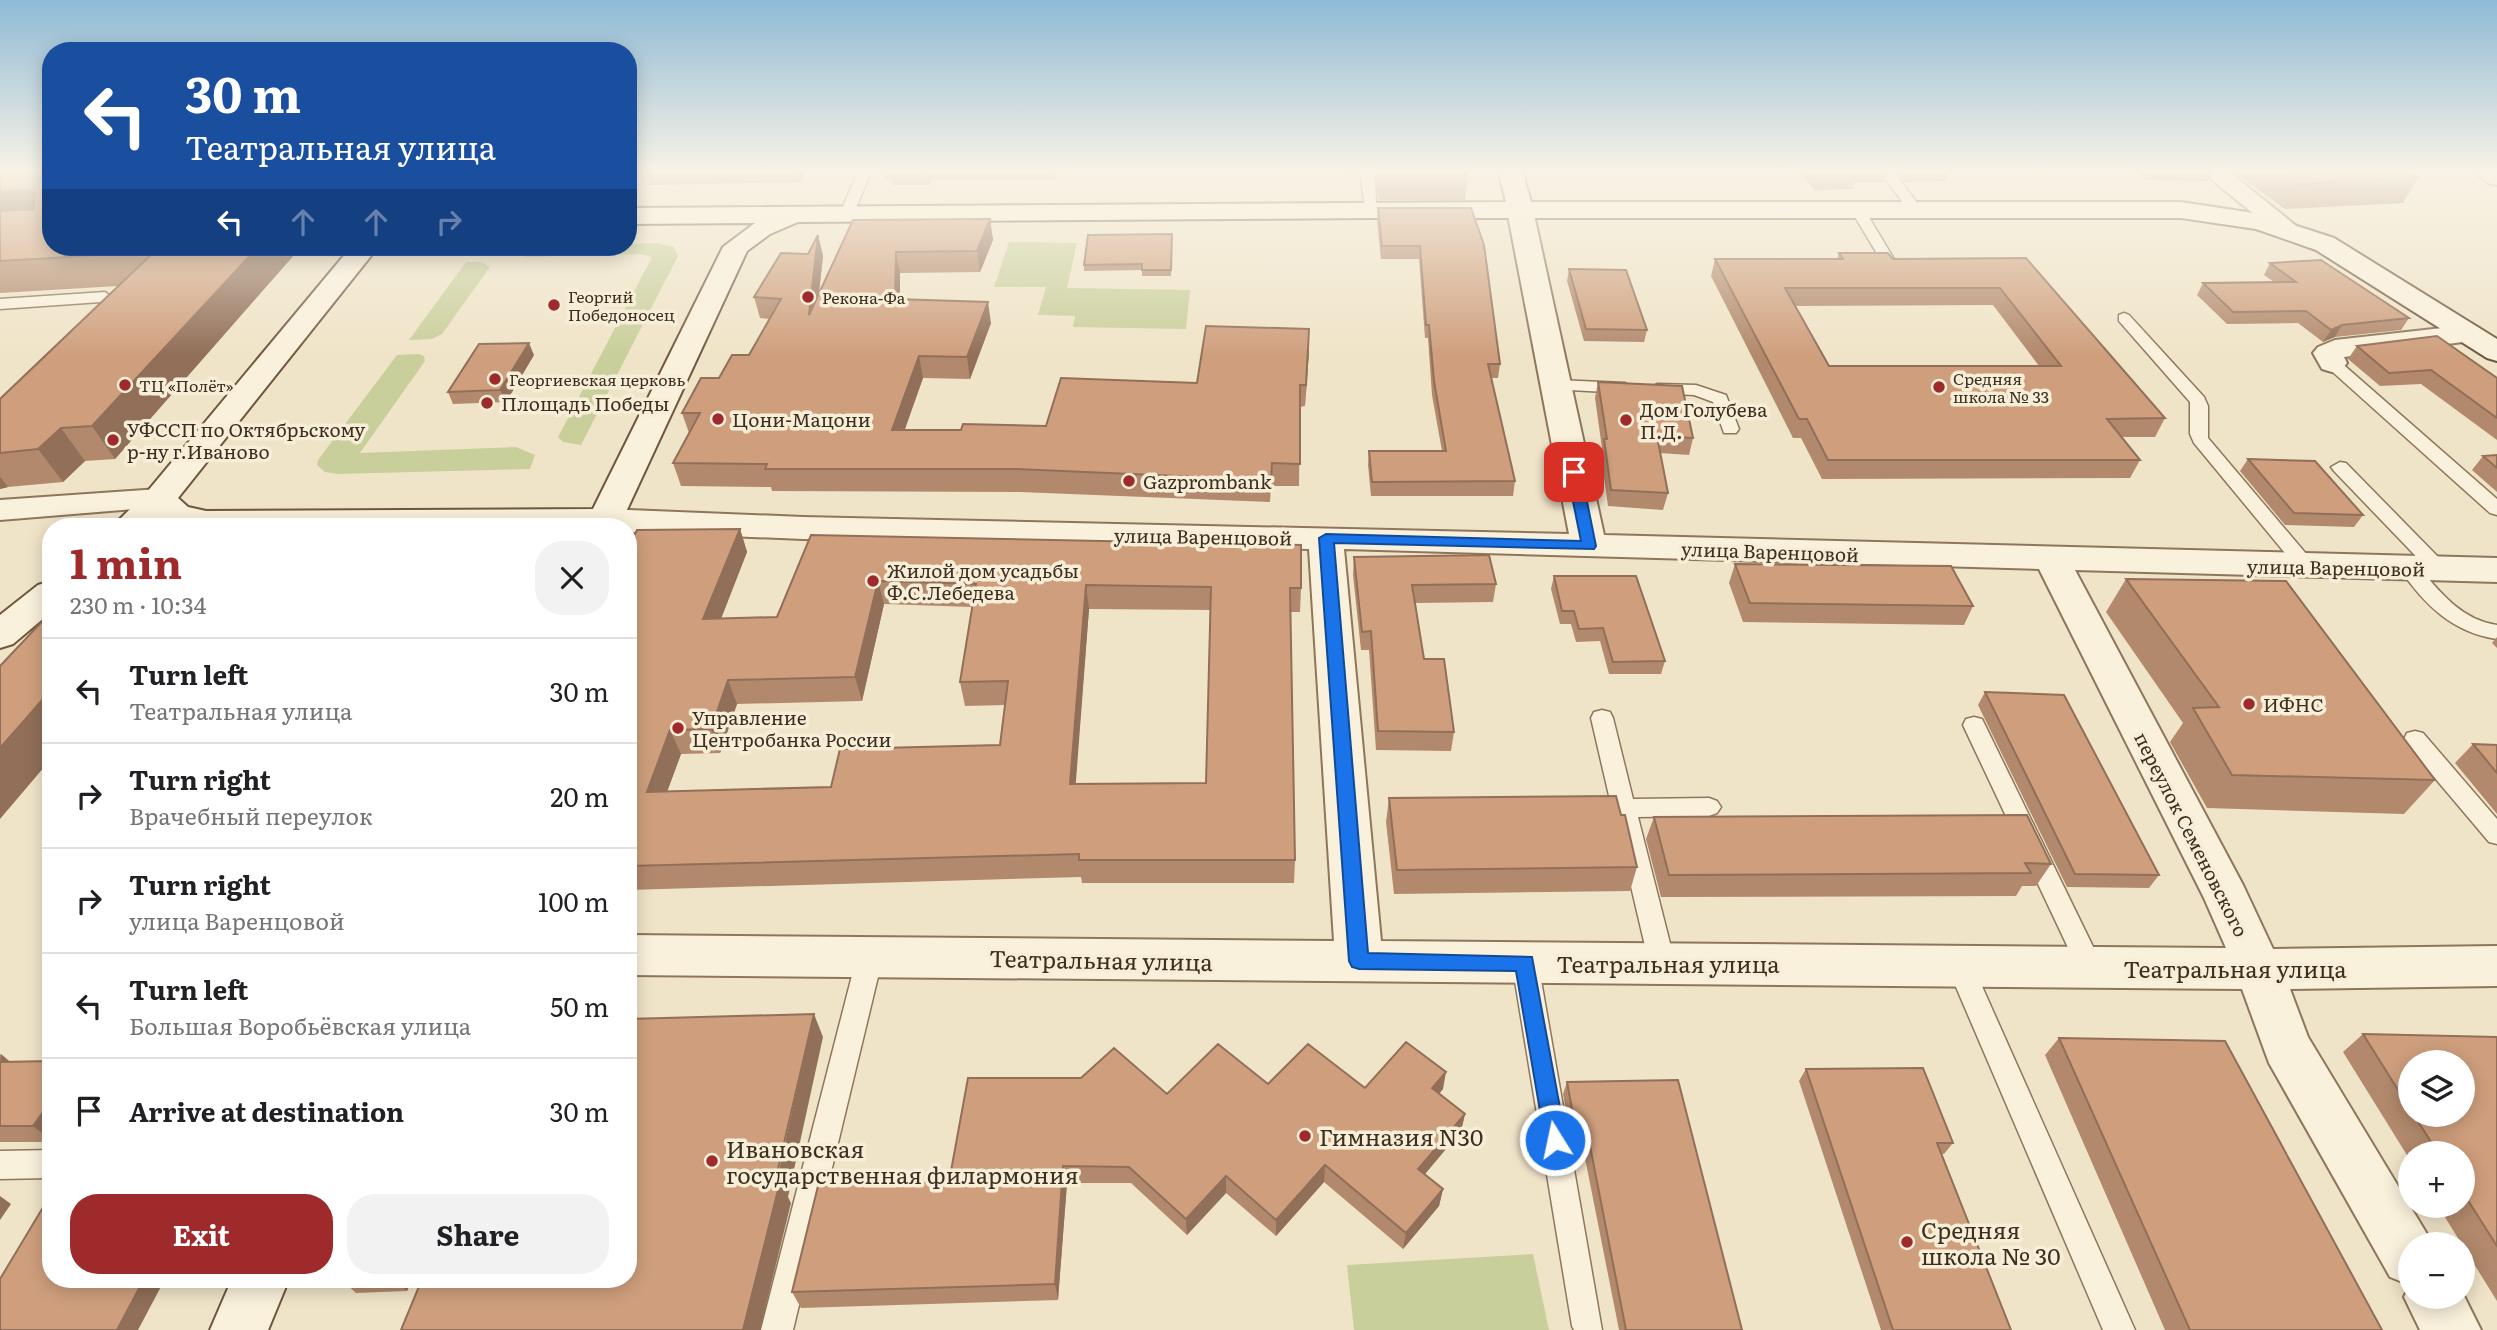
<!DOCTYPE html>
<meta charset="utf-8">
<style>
:root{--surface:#fff;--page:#f2f2f2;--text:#202124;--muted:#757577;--line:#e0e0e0;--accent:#9e2a2b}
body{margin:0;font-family:Literata,serif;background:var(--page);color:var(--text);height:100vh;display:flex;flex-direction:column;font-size:26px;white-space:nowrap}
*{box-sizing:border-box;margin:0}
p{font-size:23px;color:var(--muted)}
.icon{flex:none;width:38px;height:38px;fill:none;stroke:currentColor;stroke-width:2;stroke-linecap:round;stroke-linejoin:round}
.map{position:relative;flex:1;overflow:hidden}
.details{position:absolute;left:42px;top:518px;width:595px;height:770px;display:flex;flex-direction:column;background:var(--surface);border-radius:28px;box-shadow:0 4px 18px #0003}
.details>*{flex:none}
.top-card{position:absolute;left:42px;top:42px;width:595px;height:214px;border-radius:28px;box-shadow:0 4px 18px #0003;background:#1a4fa0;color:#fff;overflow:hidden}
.controls{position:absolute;left:2398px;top:1050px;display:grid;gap:14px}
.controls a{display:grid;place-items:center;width:77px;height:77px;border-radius:50%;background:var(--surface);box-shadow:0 4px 18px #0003;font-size:35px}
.pin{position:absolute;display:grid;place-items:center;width:60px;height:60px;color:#fff;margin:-30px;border-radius:14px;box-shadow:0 4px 10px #0006}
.me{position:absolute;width:77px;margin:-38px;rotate:350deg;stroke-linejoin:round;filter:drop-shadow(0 0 5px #0008)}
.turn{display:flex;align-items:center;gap:24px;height:147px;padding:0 28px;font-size:32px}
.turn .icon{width:91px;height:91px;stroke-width:2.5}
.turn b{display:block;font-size:49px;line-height:60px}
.lanes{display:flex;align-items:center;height:66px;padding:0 28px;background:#0003;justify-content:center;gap:35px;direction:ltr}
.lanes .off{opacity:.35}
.round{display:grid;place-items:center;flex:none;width:74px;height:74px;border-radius:28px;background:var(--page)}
.summary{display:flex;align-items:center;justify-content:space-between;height:119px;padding:0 28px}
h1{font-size:42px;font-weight:700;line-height:52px;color:var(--accent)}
.button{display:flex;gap:14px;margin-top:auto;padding:14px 28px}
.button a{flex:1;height:80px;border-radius:28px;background:var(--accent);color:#fff;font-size:28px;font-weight:700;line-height:80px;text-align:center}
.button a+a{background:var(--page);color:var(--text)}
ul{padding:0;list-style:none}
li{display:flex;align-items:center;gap:21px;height:105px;padding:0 28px;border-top:2px solid var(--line)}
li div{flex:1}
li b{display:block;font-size:26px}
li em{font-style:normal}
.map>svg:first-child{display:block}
.green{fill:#c9cf9b}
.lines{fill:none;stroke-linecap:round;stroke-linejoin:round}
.lane-casing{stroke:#8d765c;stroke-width:3}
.street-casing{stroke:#8d765c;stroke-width:4}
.secondary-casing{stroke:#6f573f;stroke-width:4}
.lane{fill:#faf1dc;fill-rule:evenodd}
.street{fill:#faf1dc;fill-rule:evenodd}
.secondary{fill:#faf1dc;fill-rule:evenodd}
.wall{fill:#b2896c;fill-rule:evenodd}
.shaded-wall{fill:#916f58}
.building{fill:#cf9f7d;stroke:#916f58;stroke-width:2;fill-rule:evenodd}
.route{fill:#1a73e8;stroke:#114b97;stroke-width:2}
.poi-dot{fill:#9e2a2b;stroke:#f7eed8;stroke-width:2.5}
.labels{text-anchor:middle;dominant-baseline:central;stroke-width:7;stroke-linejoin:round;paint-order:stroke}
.far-poi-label{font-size:16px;fill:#3d2e20;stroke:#f7eed8;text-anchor:start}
.poi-label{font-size:19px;fill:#3d2e20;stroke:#f7eed8;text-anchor:start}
.street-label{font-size:19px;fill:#3d2e20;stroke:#f7eed8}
.near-street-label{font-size:23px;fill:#3d2e20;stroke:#f7eed8}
.near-poi-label{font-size:23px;fill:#3d2e20;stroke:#f7eed8;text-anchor:start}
</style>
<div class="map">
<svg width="2497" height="1330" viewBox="0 0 2497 1330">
<rect width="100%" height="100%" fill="#f0e4c8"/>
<path class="green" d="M1009 242 1077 243 1067 288 1190 290 1186 329 1073 327 1075 316 1038 315 1046 287H994Z
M657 243 674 247 678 256 581 445 563 442 558 437 652 257 639 254 525 257 511 251 515 247H628V244Z
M466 262H482L490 267 442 334 432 339 409 340Z
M419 354 424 356 425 361 360 453 516 447 535 455 530 469 337 474 325 472 317 465 318 460 397 355Z
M1533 1254 1549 1330H1354L1347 1265Z"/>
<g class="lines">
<g class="lane-casing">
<path id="lane" d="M859 170H872L853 215 841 218 839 215Z
M1360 170H1374L1377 213 1365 210Z
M1879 170H1892L1924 212 1922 215H1912Z
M1854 209H1864L1894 259 1892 262H1882L1852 212Z
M105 292 122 305 101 322 93 317 105 305 101 302 0 309V299Z
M2124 313 2129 315 2204 397 2208 406V438L2313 562 2316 566 2313 570H2299L2194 443 2190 434V402L2119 321V315Z
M2332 358 2338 360 2497 499V515L2490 513 2326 366V360Z
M1557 380 1625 383 1633 388 1625 393 1551 389V381Z
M1657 384 1696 385 1726 395 1739 429 1736 433H1724L1713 402 1694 395 1651 393 1649 389Z
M2340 462 2346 463 2446 565 2449 569 2446 573H2432L2334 471 2331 467Z
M2410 563 2417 565C2439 591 2461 620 2497 625V639C2454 633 2424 605 2400 569Z
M1602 710 1610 712 1613 718 1633 799 1709 798 1717 801 1721 807 1717 813 1709 816 1638 817 1675 963 1671 971 1662 974 1653 971 1649 963 1615 818 1584 815 1580 809 1584 803 1610 800 1591 718 1594 712Z
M1974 717 1982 719 1985 725 2099 959 2103 967 2099 975 2090 978 2081 975 1963 725 1966 719Z
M2415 731 2423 733 2497 819V844L2489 842 2407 745 2404 739 2407 733Z
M870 945 879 948 883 956 793 1330H761L857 956 861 948Z
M1525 952 1534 955 1538 963 1602 1330H1574L1572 1326 1512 963 1516 955Z
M1960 955 1969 958 1973 966 2135 1330H2103L1947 966 1951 958Z
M51 1150V1178L0 1179V1151Z"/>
</g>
<g class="street-casing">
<path id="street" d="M2200 170H2227L2300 229 2296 234H2278Z
M2473 170H2497V185L2488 183Z
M1520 202 1529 205 1533 210 1604 535 2497 558V582L2075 570 2243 885 2273 949 2497 946V986L2290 989 2308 1037 2433 1244H2410V1297H2462V1292L2481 1330H2420L2404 1297 2410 1285 2390 1277 2269 1063 2242 989 628 975V935L1334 941 1309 549 803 539 628 532V527H591L587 520 592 513 604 509 803 517 1569 534 1507 210 1511 205ZM1344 549 2039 569 2204 898 2226 948 1381 941Z
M2469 325 2479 328 2483 334 2479 340 2344 357 2347 363 2342 369 2332 372 2322 369 2313 353 2318 347 2335 340Z
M159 489 171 492 176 499 171 506 0 520V500Z"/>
</g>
<g class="secondary-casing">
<path id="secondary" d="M1498 170H1522L1531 202H2181L2260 214 2334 238 2497 339V361L2487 358 2316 250 2256 229 2181 218H1372L798 222 770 234 747 251 619 527H181L164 522 159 518 149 527H112L147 492 351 247H378L178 498 188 507 206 511 593 509 723 247 755 223 628 224V208L1506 202Z
M51 581V612L13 644 0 648V615L38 585Z
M232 1279H289L268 1330H210Z"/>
</g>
<use href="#lane" class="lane"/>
<use href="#street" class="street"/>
<use href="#secondary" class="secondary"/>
</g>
<path class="wall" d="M0 170H51V247H301L115 459 85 461 63 482 8 487 0 489V399L118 286 0 293Z
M645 170H806L801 182 650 185Z
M883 170H1058L1055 180H931L929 185H892L891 180H885Z
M1285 170H1359L1358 174 1285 173Z
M1374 170H1467L1468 174 1465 200H1379Z
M1799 170H1888L1884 182H1855L1853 189 1814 190Z
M1895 170H1950L1946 181 1904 182Z
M2134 170H2214L2209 181 2147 180Z
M2231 170H2406L2418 178 2403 203 2285 209Z
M1378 208H1471L1500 364 1498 378H1491L1515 481 1513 496H1371L1368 465 1369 451H1442L1432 395 1428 338H1425L1419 259H1381L1377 221Z
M990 219 993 240 980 272 900 273V299L991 323 970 379 923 378 904 430H961L1046 426 1309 350 1305 406 1300 407 1299 486H1271L1270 502 1020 492 772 491 771 487 681 486 673 463 689 433 682 413 719 378 749 355 770 319 760 318 754 297 808 254 818 235 823 256 819 293 853 220Z
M1172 240 1171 276H1142V270L1084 271V265Z
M1839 253 1893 259 2026 258 2165 418 2155 437H2122L2140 460 2130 478 1822 479 1801 438H1793L1711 276 1715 259H1837ZM1993 305 2039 366H1829L1795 306Z
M2270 263 2409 318 2401 330 2335 337 2323 342 2298 323 2227 324 2197 295 2203 283 2274 282 2264 275Z
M1569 269 1647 330 1644 342 1584 341 1567 281Z
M2357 346 2497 378V440L2421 384 2380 386 2348 359Z
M534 355 506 402 453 404 448 392Z
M1598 382 1693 438 1689 455 1660 453 1668 493 1663 510 1608 506 1601 455 1602 448 1595 398Z
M2497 455V492L2472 470 2483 456Z
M2248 459 2363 515 2354 527 2285 525 2240 471Z
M740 529 747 552 721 618 777 617 811 535 1301 588 1300 612H1290L1295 860 1294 883H1082L1081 877 628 890V548ZM884 604 972 607 960 682 965 706 1005 705 1000 745 831 787 667 792 681 754 720 753 737 704 862 701ZM1089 609 1210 610 1206 783 1075 784Z
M1354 557 1496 584 1493 602 1415 603 1424 659 1454 732 1451 751 1376 750 1369 650H1361L1353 575Z
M1735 564 1973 606 1964 625 1743 622 1729 583Z
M1554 576 1665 661 1661 674H1609L1600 641 1576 642 1571 624H1560L1551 589Z
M2126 579 2435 780 2404 814 2207 808 2170 742 2183 723 2106 612Z
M2497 637V648L2492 643Z
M1985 692 2159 875 2149 888 2067 887 1978 705Z
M2473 744 2497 745V814L2455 763Z
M1389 798 1621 815 1637 867 1630 891 1394 894 1386 822Z
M1654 817 2051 864 2036 886H2022L2016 896 1661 897 1646 839Z
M2363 1034 2497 1037V1301L2438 1206H2462V1153H2410V1160L2343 1052ZM2410 1062 2462 1115H2410Z
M2059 1038 2382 1330H2165L2045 1055Z
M0 1054 9 1062 51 1061V1142H0Z
M1806 1069 1953 1143 1944 1154H1942L2011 1330H1881L1799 1081Z
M1567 1082 1742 1330H1619L1585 1158H1575L1563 1094Z
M1268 1084 1365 1088 1443 1089 1439 1094 1465 1114 1461 1131 1425 1174 1443 1189 1439 1206 1403 1249 1324 1182 1276 1236 1226 1193 1187 1235 1131 1183H1067L1058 1300 801 1308 792 1292 949 1182 1167 1094Z
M341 1279H412L407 1291 356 1293Z"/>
<path class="shaded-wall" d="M798 170H806L801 182Z
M926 170H929L931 180 929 185Z
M1054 170H1058L1055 180Z
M32 189 51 218 0 224V192Z
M990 219 993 240 980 272 977 251Z
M818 235 823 256 814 336 809 315Z
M258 247H301L115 459 92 426Z
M896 252 900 273V320L895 299Z
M988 302 991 323 970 379 967 357Z
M2342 325 2335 337 2323 342 2331 330Z
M1309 329V350L1305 406 1306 385Z
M529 343 534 355 506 402 500 390Z
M919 356 923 378 897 452 892 430Z
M61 428 85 461 63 482 38 449Z
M0 477 8 487 0 489Z
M740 529 747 552 712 642 703 619Z
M878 581 884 604 862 701 855 677Z
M1086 585 1089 609 1074 807 1070 784Z
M728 680 737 704 720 753 711 729Z
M51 690V759L0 819V748Z
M670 730 681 754 658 816 647 792Z
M814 1014 823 1037 788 1197 791 1203 760 1330H743Z
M1 1054 21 1071 0 1065Z
M1446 1072 1443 1089 1429 1105 1432 1088Z
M43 1112 51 1118V1140L33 1126Z
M1465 1114 1461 1131 1415 1186 1418 1169Z
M1325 1165 1324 1182 1276 1236V1220Z
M1063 1166 1067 1183 1058 1300 1055 1284Z
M1226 1176V1193L1187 1235 1186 1219Z
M1443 1189 1439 1206 1403 1249 1406 1233Z
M0 1196 11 1204 0 1220Z
M144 1279H165L138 1330H117Z
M394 1279H412L407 1291Z"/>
<path class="building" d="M0 170H51V247H258L92 426 61 428 38 449 0 453V399L154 252 0 261V211L34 209 35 192 32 189 0 192Z
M1380 170H1467L1468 174 1381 175Z
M2279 170H2406L2418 178 2299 184Z
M1378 208H1471L1484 245 1500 364H1488L1515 481 1372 482 1369 451H1446L1434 381 1429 325H1426L1420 246H1382Z
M990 219 977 251 896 252 895 299 988 302 967 357 919 356 892 430H961L963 424 1046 426 1061 378 1197 383 1206 326 1309 329 1306 385H1300V464L1272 463 1271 480 1016 469H765L767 464 673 463 700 413H682L701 378H719L732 355H749L781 299 754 297 781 253 808 254 818 235 809 315 853 220Z
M1172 234 1171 270H1142V264L1084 265 1088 235Z
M1839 253H1888L1893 259 2026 258 2165 418 2107 419 2140 460H1828L1807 419H1799L1715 259H1843ZM1785 288H2000L2061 366H1829Z
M2321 260 2409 318 2342 325 2331 330 2306 311 2233 312 2203 283 2296 282 2270 263Z
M1569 269 1626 270 1647 330 1586 329Z
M2437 336 2497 378V418L2431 370 2389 373 2357 346Z
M529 343 500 390 448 392 479 344Z
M1598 382 1682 386 1693 438 1657 436 1668 493 1611 490 1604 439H1607Z
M2497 455V468L2483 456Z
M2248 459 2315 461 2363 515 2294 513Z
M740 529 703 619 777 617 811 535 1301 545V588H1290L1295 860H1079V854L628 866V548L637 530ZM878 581 976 584 960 682 1008 681 1000 745 840 749 831 787 647 792 670 730 711 729 728 680 855 677ZM1086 585 1211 587 1206 783 1070 784Z
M1489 555 1496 584 1412 585 1424 659H1444L1454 732 1378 731 1371 631 1362 632 1354 557Z
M1735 564 1951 566 1973 606 1750 603Z
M1554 576H1636L1665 661 1613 662 1603 628 1579 629 1574 611H1562Z
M2126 579 2286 581 2435 780 2232 775 2193 708 2219 707Z
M51 612V690L0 748V666Z
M1985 692 2064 695 2159 875 2075 874Z
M2473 744 2497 745V773Z
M1616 796 1621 815H1625L1637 867 1397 870 1389 798Z
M2027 815 2051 864 2025 863 2031 873 1669 875 1654 817Z
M814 1014 775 1182H780L743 1330H401L422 1279H628V1019Z
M2363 1034 2497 1037V1246L2462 1191V1153H2438L2414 1115H2462V1062H2410V1109Z
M2059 1038 2225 1041 2382 1330H2190Z
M1406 1042 1446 1072 1432 1088 1465 1114 1418 1169 1443 1189 1406 1233 1325 1165 1276 1220 1226 1176 1186 1219 1129 1167 1063 1166 1055 1284 792 1292 818 1186 949 1182 968 1078H1081L1114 1048 1167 1094 1218 1044 1268 1084 1308 1044 1365 1088Z
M51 1061V1116L43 1112 33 1126H0V1062Z
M1923 1068 1953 1143H1937L2011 1330H1893L1806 1069Z
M1678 1080 1742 1330H1626L1590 1146H1579L1567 1082Z
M51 1194V1279H144L117 1330H0V1279Z"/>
<linearGradient id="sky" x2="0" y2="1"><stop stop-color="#8fbad6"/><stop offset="0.48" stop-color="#f8f3e6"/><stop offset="1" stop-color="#f8f3e6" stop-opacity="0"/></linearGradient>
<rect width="2497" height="356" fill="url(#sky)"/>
<path class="route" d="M1574 468 1581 472 1596 546 1594 549 1334 543 1368 953 1532 957 1566 1140 1563 1147 1555 1150 1548 1147 1545 1140 1516 971 1359 969 1352 967 1349 961 1319 538 1326 534 1581 541 1567 472Z"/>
<g class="poi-dot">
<circle cx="808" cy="297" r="7"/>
<circle cx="554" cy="305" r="7"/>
<circle cx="495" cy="379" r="7"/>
<circle cx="125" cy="385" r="7"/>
<circle cx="1939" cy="387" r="7"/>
<circle cx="487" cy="403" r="7"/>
<circle cx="718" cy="419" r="7"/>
<circle cx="1626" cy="420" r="7"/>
<circle cx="113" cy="440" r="7"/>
<circle cx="1129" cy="481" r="7"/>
<circle cx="873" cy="581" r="7"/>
<circle cx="2249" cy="704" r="7"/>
<circle cx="678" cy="728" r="7"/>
<circle cx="1305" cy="1136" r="7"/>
<circle cx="712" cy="1161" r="7"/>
<circle cx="1907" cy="1242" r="7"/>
</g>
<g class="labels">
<g class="far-poi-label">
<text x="568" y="296">Георгий<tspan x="568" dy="18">Победоносец</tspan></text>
<text x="822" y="297">Рекона-Фа</text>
<text x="1953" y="378">Средняя<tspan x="1953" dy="18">школа № 33</tspan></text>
<text x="509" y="379">Георгиевская церковь</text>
<text x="139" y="385">ТЦ «Полёт»</text>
</g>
<g class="poi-label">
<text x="501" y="403">Площадь Победы</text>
<text x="1640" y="409">Дом Голубева<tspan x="1640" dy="22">П.Д.</tspan></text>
<text x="732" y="419">Цони-Мацони</text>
<text x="127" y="429">УФССП по Октябрьскому<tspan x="127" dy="22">р-ну г.Иваново</tspan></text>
<text x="1143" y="481">Gazprombank</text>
<text x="887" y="570">Жилой дом усадьбы<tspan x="887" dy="22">Ф.С.Лебедева</tspan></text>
<text x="2263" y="704">ИФНС</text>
<text x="692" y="717">Управление<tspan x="692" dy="22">Центробанка России</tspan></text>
</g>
<g class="street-label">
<text transform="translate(1203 536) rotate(1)">улица Варенцовой</text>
<text transform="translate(1770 551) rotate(2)">улица Варенцовой</text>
<text transform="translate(2336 567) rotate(1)">улица Варенцовой</text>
<text transform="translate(2192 834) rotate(63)">переулок Семеновского</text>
</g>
<g class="near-street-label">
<text transform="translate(1101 959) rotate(1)">Театральная улица</text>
<text x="1668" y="963">Театральная улица</text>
<text x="2235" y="968">Театральная улица</text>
</g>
<g class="near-poi-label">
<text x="1319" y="1136">Гимназия N30</text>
<text x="726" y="1148">Ивановская<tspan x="726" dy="26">государственная филармония</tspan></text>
<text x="1921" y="1229">Средняя<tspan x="1921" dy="26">школа № 30</tspan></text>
</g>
</g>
</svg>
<div class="controls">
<a><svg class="icon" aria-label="layers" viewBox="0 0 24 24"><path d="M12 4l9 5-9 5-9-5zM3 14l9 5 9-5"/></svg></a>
<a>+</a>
<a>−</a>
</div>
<div class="pin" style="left:1574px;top:472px;background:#d93025"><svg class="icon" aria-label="arrive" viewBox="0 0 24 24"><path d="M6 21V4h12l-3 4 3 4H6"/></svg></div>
<svg class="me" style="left:1555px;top:1140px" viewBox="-20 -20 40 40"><circle r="17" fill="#1a73e8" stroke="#fff" stroke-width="3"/><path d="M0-11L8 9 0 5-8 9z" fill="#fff"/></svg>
<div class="top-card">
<div class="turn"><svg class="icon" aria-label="left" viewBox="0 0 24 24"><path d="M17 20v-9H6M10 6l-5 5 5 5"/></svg><div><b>30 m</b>Театральная улица</div></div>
<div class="lanes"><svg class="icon" aria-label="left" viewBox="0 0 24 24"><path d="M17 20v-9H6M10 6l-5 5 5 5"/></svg><svg class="icon off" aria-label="ahead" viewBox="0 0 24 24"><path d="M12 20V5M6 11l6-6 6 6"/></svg><svg class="icon off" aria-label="ahead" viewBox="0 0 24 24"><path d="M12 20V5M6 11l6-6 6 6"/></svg><svg class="icon off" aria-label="right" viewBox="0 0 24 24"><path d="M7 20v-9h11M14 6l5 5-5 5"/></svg></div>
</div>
<section class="details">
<div class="summary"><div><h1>1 min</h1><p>230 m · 10:34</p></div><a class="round"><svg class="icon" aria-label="close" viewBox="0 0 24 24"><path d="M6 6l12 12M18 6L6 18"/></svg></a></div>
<ul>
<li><svg class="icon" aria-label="left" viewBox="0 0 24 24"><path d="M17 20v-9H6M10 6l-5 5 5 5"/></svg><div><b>Turn left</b><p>Театральная улица</p></div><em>30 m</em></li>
<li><svg class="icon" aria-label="right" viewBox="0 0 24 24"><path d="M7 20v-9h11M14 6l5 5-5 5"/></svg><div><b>Turn right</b><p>Врачебный переулок</p></div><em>20 m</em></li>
<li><svg class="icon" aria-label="right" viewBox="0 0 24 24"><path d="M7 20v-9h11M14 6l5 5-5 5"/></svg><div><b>Turn right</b><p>улица Варенцовой</p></div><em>100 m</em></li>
<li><svg class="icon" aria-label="left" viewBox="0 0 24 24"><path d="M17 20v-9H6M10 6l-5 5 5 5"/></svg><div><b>Turn left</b><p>Большая Воробьёвская улица</p></div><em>50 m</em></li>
<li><svg class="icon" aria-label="arrive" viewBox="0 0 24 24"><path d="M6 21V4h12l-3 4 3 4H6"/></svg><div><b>Arrive at destination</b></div><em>30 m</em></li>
</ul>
<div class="button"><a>Exit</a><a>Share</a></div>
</section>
</div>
